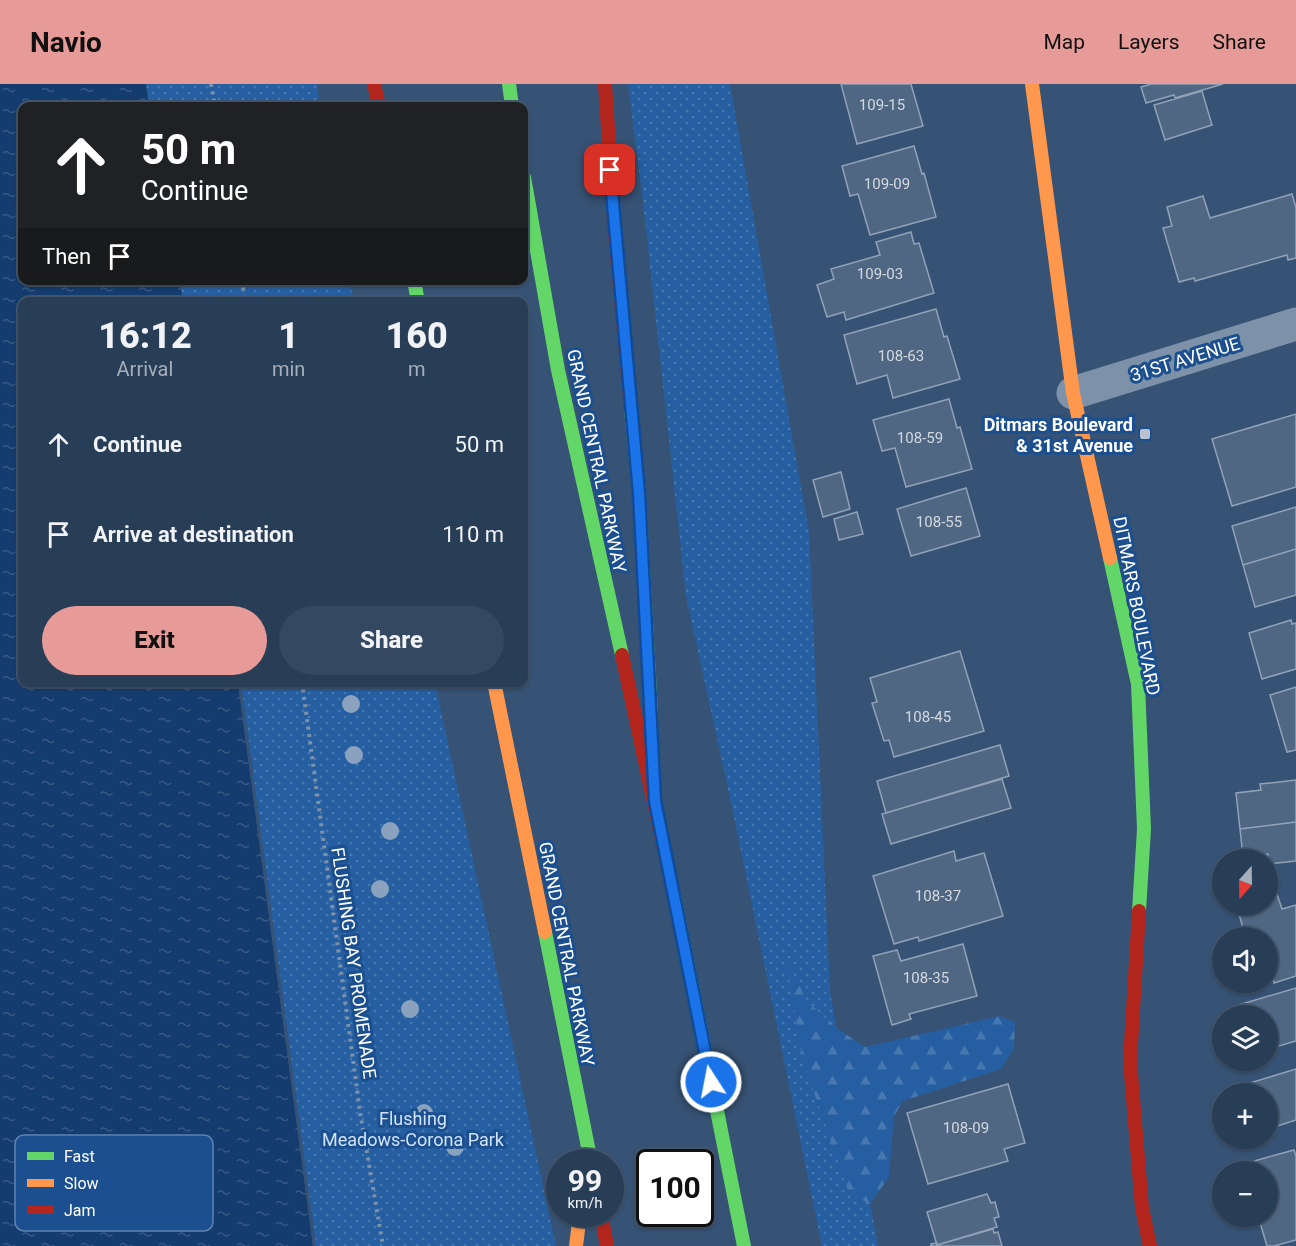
<!DOCTYPE html>
<meta charset="utf-8">
<style>
:root{--surface:#283e57;--page:#344961;--text:#f1f3f6;--muted:#a5aeba;--line:#44576d;--accent:#e69b98}
body{margin:0;font-family:Roboto,sans-serif;background:var(--page);color:var(--text);height:100vh;display:flex;flex-direction:column;font-size:22px;white-space:nowrap}
*{box-sizing:border-box;margin:0}
p{font-size:20px;color:var(--muted)}
.icon{flex:none;width:33px;height:33px;fill:none;stroke:currentColor;stroke-width:2;stroke-linecap:round;stroke-linejoin:round}
.map{position:relative;flex:1;overflow:hidden}
.details{position:absolute;left:18px;top:213px;width:510px;height:390px;display:flex;flex-direction:column;background:var(--surface);border-radius:12px;box-shadow:0 2px 4px #0004,0 0 0 2px var(--line)}
.details>*{flex:none}
.top-card{position:absolute;left:18px;top:18px;width:510px;height:183px;border-radius:12px;box-shadow:0 2px 4px #0004,0 0 0 2px var(--line);background:#202124;color:#fff;overflow:hidden}
.needle{width:39px;rotate:200deg}
.tools{position:absolute;left:1212px;top:765px;display:grid;gap:12px}
.tools a{display:grid;place-items:center;width:66px;height:66px;border-radius:50%;background:var(--surface);box-shadow:0 2px 4px #0004,0 0 0 2px var(--line);font-size:30px}
.speed{position:absolute;left:546px;top:1065px;display:flex;gap:12px;font-size:30px;font-weight:700;text-align:center}
.speed>*{display:grid;place-content:center;width:78px;height:78px;border-radius:50%;background:var(--surface);box-shadow:0 2px 4px #0004,0 0 0 2px var(--line);line-height:1}
.speed small{font-size:15px;font-weight:400}
.speed .limit{border:3px solid #111;border-radius:9px;background:#fff;color:#111}
.pin{position:absolute;display:grid;place-items:center;width:51px;height:51px;color:#fff;margin:-26px;border-radius:12px;box-shadow:0 3px 9px #0006}
.me{position:absolute;width:66px;margin:-33px;rotate:349deg;stroke-linejoin:round;filter:drop-shadow(0 0 4px #0008)}
.turn{display:flex;align-items:center;gap:21px;height:126px;padding:0 24px;font-size:27px}
.turn .icon{width:78px;height:78px;stroke-width:2.5}
.turn b{display:block;font-size:42px;line-height:51px}
.then{display:flex;align-items:center;height:57px;padding:0 24px;background:#0003;gap:12px;font-size:22px}
.eta{display:flex;justify-content:space-evenly;align-items:center;height:102px;text-align:center}
.eta b{font-size:36px;font-weight:800;line-height:42px}
.primary-button{display:flex;gap:12px;margin-top:auto;padding:12px 24px}
.primary-button a{flex:1;height:69px;border-radius:36px;background:var(--accent);color:#111;font-size:24px;font-weight:800;line-height:69px;text-align:center}
.primary-button a+a{background:var(--page);color:var(--text)}
ul{padding:0;list-style:none}
li{display:flex;align-items:center;gap:18px;height:90px;padding:0 24px}
li div{flex:1}
li b{display:block;font-size:22px}
li em{font-style:normal}
header{display:flex;align-items:center;gap:36px;box-sizing:border-box;height:84px;padding:0 30px;background:var(--accent);color:#111}
header strong{font-size:28px}
nav{display:flex;gap:33px;margin-inline-start:auto;font-size:21px}
.map>svg:first-child{display:block}
.grass{fill:url(#grass-dots)}
.forest{fill:url(#forest-firs)}
.water{fill:url(#water-ripples)}
.pier{fill:#365274}
.building{fill:#506783;stroke:#92a2b6;stroke-width:1.5}
.lines{fill:none;stroke-linecap:round;stroke-linejoin:round}
.path{stroke:#7d92a8;stroke-width:4;stroke-dasharray:3 4.5;stroke-linecap:butt}
.street{stroke:#7d92a8;stroke-width:33}
.fast{stroke:#63d668;stroke-width:14}
.slow{stroke:#ff974d;stroke-width:14}
.jam{stroke:#b3261e;stroke-width:14}
.tree{fill:#8aa2be}
.route-casing{stroke:#114b97;stroke-width:15}
.route{stroke:#1a73e8;stroke-width:10}
.poi-dot{fill:#b9c2ce;stroke:#1b4f8f;stroke-width:2}
.labels{text-anchor:middle;dominant-baseline:central;stroke-width:6;stroke-linejoin:round;paint-order:stroke}
.number-label{font-size:15px;fill:#d3d9e0}
.street-label{font-size:18px;fill:#fff;stroke:#1b4f8f}
.poi-label{font-size:18px;font-weight:bold;fill:#fff;stroke:#1b4f8f;text-anchor:end}
.park-label{font-size:18px;fill:#cfe3fa;stroke:#1b4f8f}
.key{fill:#1b4f8f;stroke:#5f84b1;stroke-width:1.5}
.key-label{font-size:16px;fill:#fff}
</style>
<header>
<strong>Navio</strong>
<nav><a>Map</a><a>Layers</a><a>Share</a></nav>
</header>
<div class="map">
<svg width="1296" height="1162" viewBox="0 0 1296 1162">
<defs>
<pattern id="grass-dots" width="8" height="8" patternUnits="userSpaceOnUse" patternTransform="scale(1.5)"><rect width="8" height="8" fill="#265fa1"/><path d="M2 2h.1M6 6h.1" fill="none" stroke="#4777af" stroke-width="1.8" stroke-linecap="round"/></pattern>
<pattern id="forest-firs" width="22" height="20" patternUnits="userSpaceOnUse" patternTransform="scale(1.5)"><rect width="22" height="20" fill="#265fa1"/><path d="M5 1l3.5 6h-7zM16 11l3.5 6h-7z" fill="#4777af"/></pattern>
<pattern id="water-ripples" width="26" height="14" patternUnits="userSpaceOnUse" patternTransform="scale(1.5)"><rect width="26" height="14" fill="#153c6e"/><path d="M2 4q2-2 4 0t4 0M15 11q2-2 4 0t4 0" fill="none" stroke="#385984"/></pattern>
</defs>
<rect width="100%" height="100%" fill="#365274"/>
<path class="grass" d="M146 0H317L320 22H149Z
M628 0H730L809 448 830 908 878 1162H822L733 728 686 512 643 118Z
M179 197H349L354 217H183Z
M238 599H435L556 1162H313Z"/>
<path class="forest" d="M786 875 807 917 838 945 865 963 1000 932 1015 938 1014 964 1001 985 903 1017 894 1032 889 1093 870 1120 849 1109 803 977Z"/>
<path class="water" d="M0 0H146L149 22H22V196L179 197 183 217 22 218V598L238 599 313 1162H0Z"/>
<path class="pier" d="M241 598 316 1162H313L238 599Z"/>
<path class="building" d="M841 0H911L923 42 857 60Z
M1151 0H1223L1175 14 1174 11 1146 19 1141 3Z
M1202 7 1212 41 1165 56 1154 21Z
M914 62 922 90 924 89 936 133 870 151 858 110 850 112 842 82Z
M1292 110 1296 124V174L1288 176 1287 171 1195 197 1194 194 1179 198 1163 144 1172 142 1167 123 1203 112 1210 134Z
M911 148 914 160 919 159 934 209 846 236 844 228 827 233 817 201 834 195 831 185 880 171 876 158Z
M936 225 944 253 947 252 960 295 893 314 887 291 857 300 844 251Z
M949 315 957 344 960 343 972 385 906 403 895 364 882 367 873 336Z
M1296 330V403L1232 422 1212 355Z
M841 388 850 425 823 433 813 396Z
M966 404 980 452 911 472 897 425Z
M1296 423V465L1243 481 1232 442Z
M857 428 863 450 839 456 834 435Z
M1296 465V511L1255 523 1243 481Z
M1291 536 1292 540 1296 539V585L1262 595 1249 549Z
M960 567 984 647 894 673 889 656 884 657 872 619 877 618 870 594Z
M1296 603V666L1287 668 1270 611Z
M1000 661 1009 692 886 729 877 697Z
M1002 695 1011 724 891 760 882 730Z
M1296 696V738L1240 745 1236 709 1261 706 1260 700Z
M1296 738V777L1268 780V770L1243 773 1240 745Z
M954 767 956 777 984 769 1003 832 919 857 918 853 894 860 873 792Z
M1275 804 1282 825 1296 821V892L1274 899 1268 878V854H1246L1236 820H1268V807Z
M963 860 977 912 909 930 911 935 892 941 873 872 897 866 901 877Z
M1296 904V957L1268 965V932H1238L1235 922Z
M1296 985V1036L1268 1045V1010H1242L1240 1002Z
M1008 1000 1025 1059 1004 1065 1008 1077 928 1100 907 1029Z
M1294 1066 1296 1072V1156L1274 1162H1267L1258 1132H1268V1088H1245L1243 1080Z
M987 1110 991 1119 995 1118 999 1133 994 1134 997 1143 937 1161 927 1128Z
M993 1145 994 1149 998 1148 1002 1162H931V1160L937 1159V1161Z"/>
<g class="lines">
<path class="path" d="M211 0 215 22
M242 196 245 218
M302 598 360 1028 383 1162"/>
<path class="street" d="M1073 309 1296 240"/>
<path class="fast" d="M509 0 512 22
M524 93 558 286 622 571
M414 196 418 218
M631 325 639 409 651 628
M1110 474 1138 600 1144 745 1139 827
M674 811 744 1162
M545 848 591 1078"/>
<path class="slow" d="M1032 0 1073 309 1110 474
M494 598 545 848
M576 1162 580 1130"/>
<path class="jam" d="M374 0 379 22
M605 0 615 150 631 325
M622 571 674 811
M1139 827 1130 977 1142 1124 1150 1162
M601 1130 607 1162"/>
</g>
<g class="tree">
<circle cx="351" cy="620" r="9"/>
<circle cx="354" cy="671" r="9"/>
<circle cx="390" cy="747" r="9"/>
<circle cx="380" cy="805" r="9"/>
<circle cx="410" cy="925" r="9"/>
<circle cx="424" cy="1029" r="9"/>
<circle cx="455" cy="1063" r="9"/>
</g>
<g class="lines">
<g class="route-casing">
<path id="route" d="M610 86 639 409 655 717 711 998"/>
</g>
<use href="#route" class="route"/>
</g>
<rect class="poi-dot" x="1139" y="344" width="12" height="12" rx="3"/>
<g class="labels">
<g class="number-label">
<text x="882" y="21">109-15</text>
<text x="887" y="100">109-09</text>
<text x="880" y="190">109-03</text>
<text x="901" y="272">108-63</text>
<text x="920" y="354">108-59</text>
<text x="939" y="438">108-55</text>
<text x="928" y="633">108-45</text>
<text x="938" y="812">108-37</text>
<text x="926" y="894">108-35</text>
<text x="966" y="1044">108-09</text>
</g>
<g class="street-label">
<text transform="translate(1185 275) rotate(-17)">31ST AVENUE</text>
<text transform="translate(597 377) rotate(78)">GRAND CENTRAL PARKWAY</text>
<text transform="translate(1137 522) rotate(79)">DITMARS BOULEVARD</text>
<text transform="translate(567 870) rotate(79)">GRAND CENTRAL PARKWAY</text>
<text transform="translate(354 879) rotate(82)">FLUSHING BAY PROMENADE</text>
</g>
<g class="poi-label">
<text x="1133" y="340">Ditmars Boulevard<tspan x="1133" dy="21">&amp; 31st Avenue</tspan></text>
</g>
<g class="park-label">
<text x="413" y="1034">Flushing<tspan x="413" dy="21">Meadows-Corona Park</tspan></text>
</g>
</g>
<rect x="15" y="1051" width="198" height="96" rx="9" class="key"/>
<rect x="27" y="1068" width="27" height="8" fill="#63d668"/>
<rect x="27" y="1095" width="27" height="8" fill="#ff974d"/>
<rect x="27" y="1122" width="27" height="8" fill="#b3261e"/>
<g class="key-label">
<text x="64" y="1078">Fast</text>
<text x="64" y="1105">Slow</text>
<text x="64" y="1132">Jam</text>
</g>
</svg>
<div class="tools">
<a><svg class="needle" viewBox="-14 -14 28 28"><path d="M0-13l5 13h-10z" fill="#e53935"/><path d="M0 13l5-13h-10z" fill="#a5aeba"/></svg></a>
<a><svg class="icon" aria-label="sound" viewBox="0 0 24 24"><path d="M4 9h4l5-4v14l-5-4H4zM17 9q2 3 0 6"/></svg></a>
<a><svg class="icon" aria-label="layers" viewBox="0 0 24 24"><path d="M12 4l9 5-9 5-9-5zM3 14l9 5 9-5"/></svg></a>
<a>+</a>
<a>−</a>
</div>
<div class="speed"><div>99<small>km/h</small></div><div class="limit">100</div></div>
<div class="pin" style="left:610px;top:86px;background:#d93025"><svg class="icon" aria-label="arrive" viewBox="0 0 24 24"><path d="M6 21V4h12l-3 4 3 4H6"/></svg></div>
<svg class="me" style="left:711px;top:998px" viewBox="-20 -20 40 40"><circle r="17" fill="#1a73e8" stroke="#fff" stroke-width="3"/><path d="M0-11L8 9 0 5-8 9z" fill="#fff"/></svg>
<div class="top-card">
<div class="turn"><svg class="icon" aria-label="ahead" viewBox="0 0 24 24"><path d="M12 20V5M6 11l6-6 6 6"/></svg><div><b>50 m</b>Continue</div></div>
<div class="then">Then<svg class="icon" aria-label="arrive" viewBox="0 0 24 24"><path d="M6 21V4h12l-3 4 3 4H6"/></svg></div>
</div>
<section class="details">
<div class="eta">
<div><b>16:12</b><p>Arrival</p></div>
<div><b>1</b><p>min</p></div>
<div><b>160</b><p>m</p></div>
</div>
<ul>
<li><svg class="icon" aria-label="ahead" viewBox="0 0 24 24"><path d="M12 20V5M6 11l6-6 6 6"/></svg><div><b>Continue</b></div><em>50 m</em></li>
<li><svg class="icon" aria-label="arrive" viewBox="0 0 24 24"><path d="M6 21V4h12l-3 4 3 4H6"/></svg><div><b>Arrive at destination</b></div><em>110 m</em></li>
</ul>
<div class="primary-button"><a>Exit</a><a>Share</a></div>
</section>
</div>
